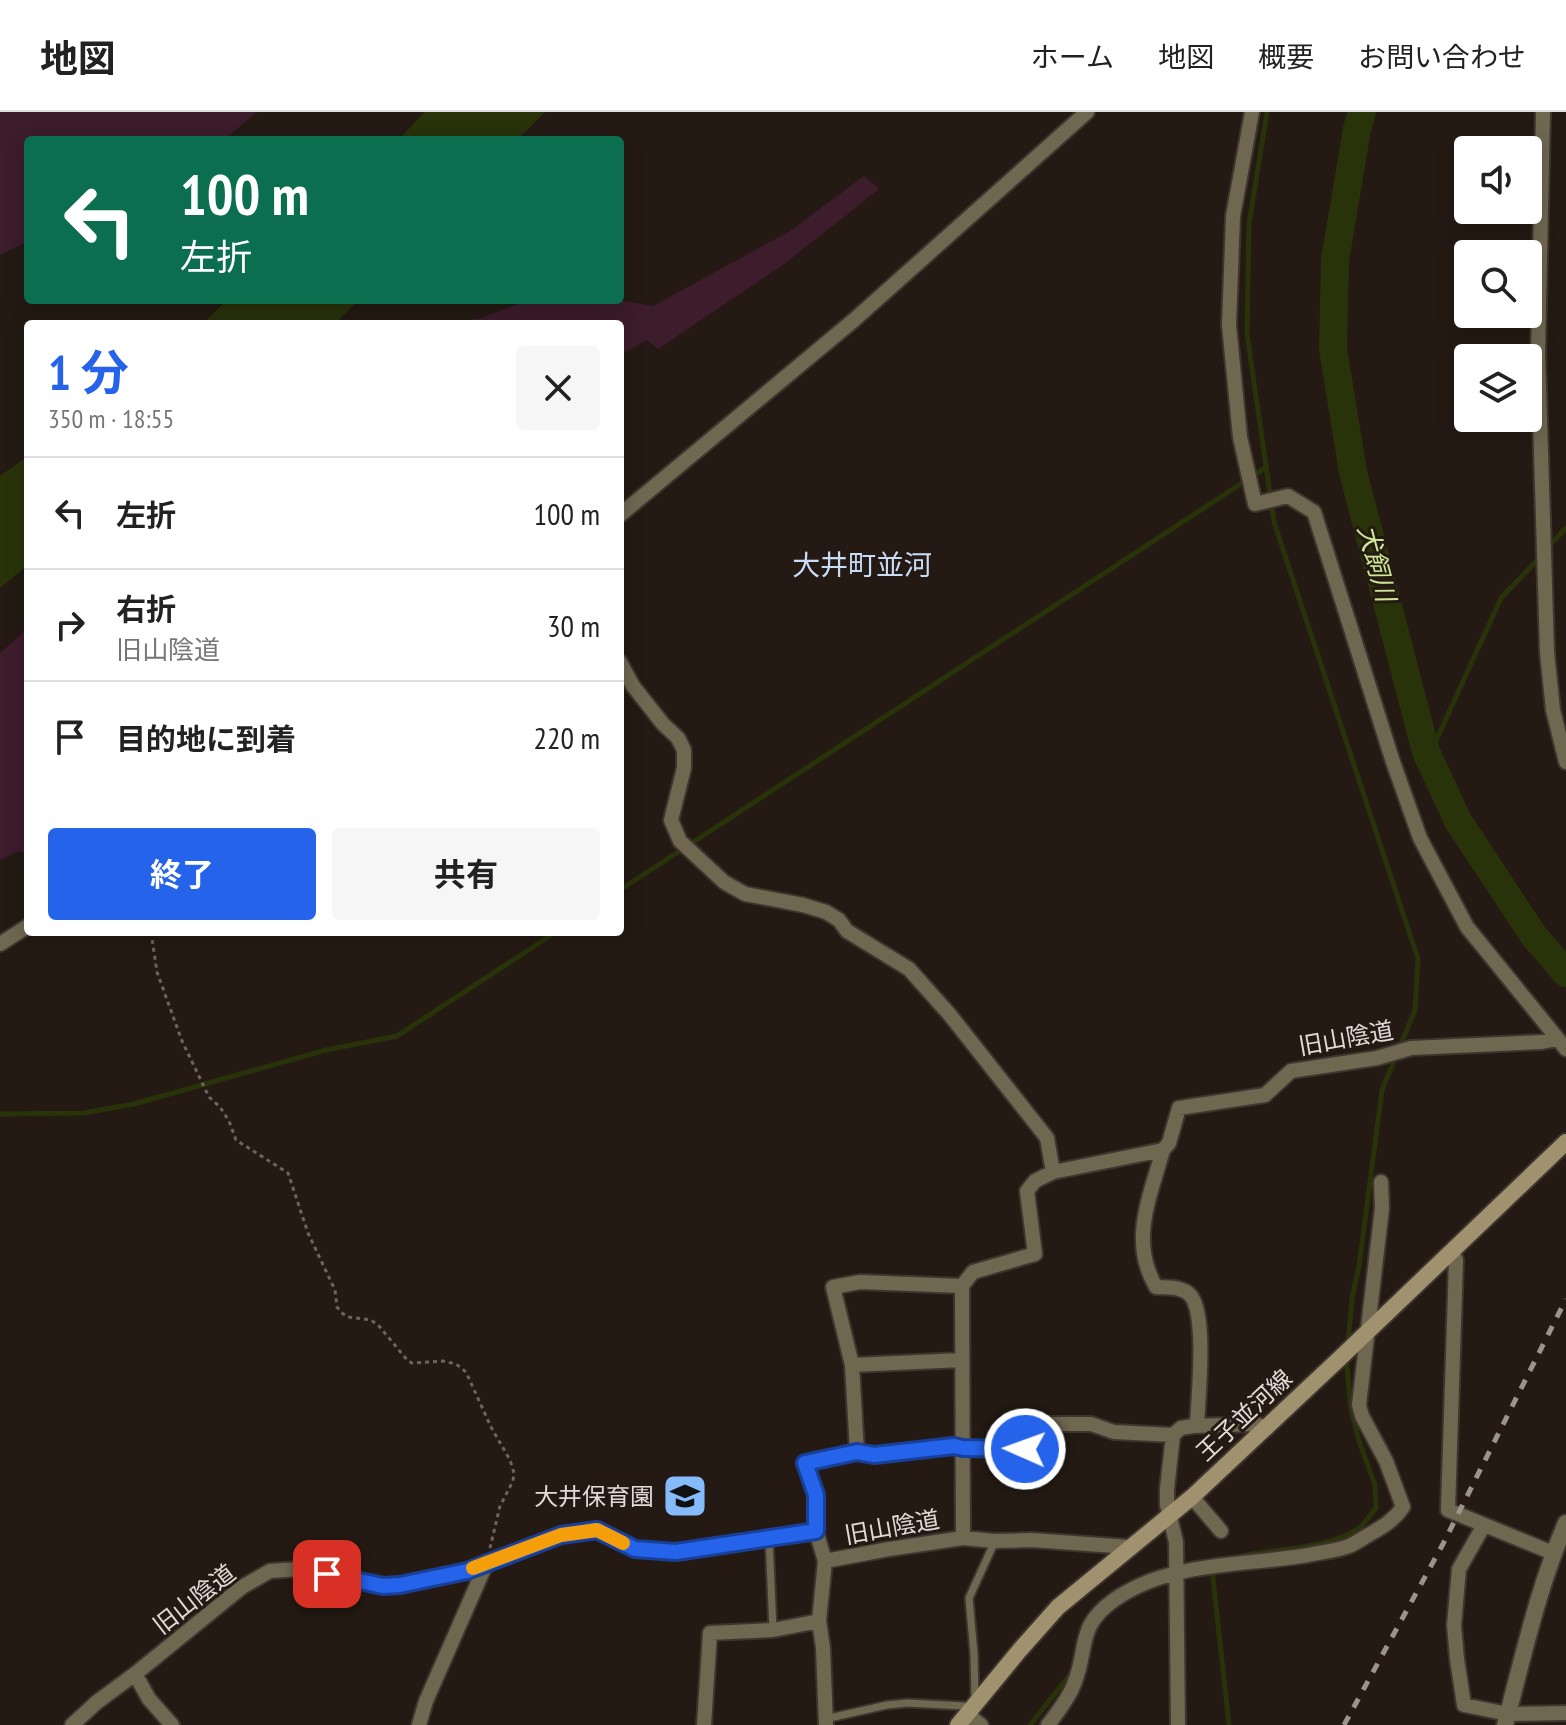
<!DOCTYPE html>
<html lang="ja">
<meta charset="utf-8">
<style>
:root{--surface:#fff;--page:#f6f6f6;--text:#222;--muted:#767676;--line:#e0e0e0;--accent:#2563eb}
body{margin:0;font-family:"PT Sans Narrow","Noto Sans JP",sans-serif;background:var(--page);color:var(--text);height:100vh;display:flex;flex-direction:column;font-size:30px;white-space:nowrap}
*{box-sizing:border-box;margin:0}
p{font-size:26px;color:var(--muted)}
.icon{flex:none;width:44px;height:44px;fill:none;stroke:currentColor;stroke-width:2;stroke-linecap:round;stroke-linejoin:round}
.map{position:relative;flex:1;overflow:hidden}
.drawer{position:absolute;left:24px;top:208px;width:600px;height:616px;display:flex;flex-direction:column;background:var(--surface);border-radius:8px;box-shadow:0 4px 20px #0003}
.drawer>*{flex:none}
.top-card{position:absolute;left:24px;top:24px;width:600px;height:168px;border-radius:8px;box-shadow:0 4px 20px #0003;background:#0b6e4f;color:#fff;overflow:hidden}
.controls{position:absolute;left:1454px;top:24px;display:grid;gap:16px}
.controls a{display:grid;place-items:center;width:88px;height:88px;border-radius:8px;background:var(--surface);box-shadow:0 4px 20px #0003;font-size:40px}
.pin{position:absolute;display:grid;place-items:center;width:68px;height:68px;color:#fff;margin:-34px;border-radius:16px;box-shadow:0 4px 12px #0006}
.me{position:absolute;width:88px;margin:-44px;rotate:272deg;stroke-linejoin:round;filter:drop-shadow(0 0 6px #0008)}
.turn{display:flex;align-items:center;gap:28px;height:168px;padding:0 24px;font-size:36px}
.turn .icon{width:104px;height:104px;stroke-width:2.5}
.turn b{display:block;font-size:56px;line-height:68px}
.round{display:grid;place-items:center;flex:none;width:84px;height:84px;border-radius:8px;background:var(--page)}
.headline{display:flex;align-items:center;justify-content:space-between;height:136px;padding:0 24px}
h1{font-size:48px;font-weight:700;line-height:60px;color:var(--accent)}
.button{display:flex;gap:16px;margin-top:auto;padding:16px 24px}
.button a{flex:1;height:92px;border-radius:8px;background:var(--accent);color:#fff;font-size:32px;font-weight:700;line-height:92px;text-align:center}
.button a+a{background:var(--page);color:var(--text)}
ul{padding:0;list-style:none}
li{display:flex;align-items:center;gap:24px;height:112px;padding:0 24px;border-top:2px solid var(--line)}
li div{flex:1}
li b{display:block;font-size:30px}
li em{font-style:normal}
header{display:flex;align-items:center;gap:48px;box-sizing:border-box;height:112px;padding:0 40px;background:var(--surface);border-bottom:2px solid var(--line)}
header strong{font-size:38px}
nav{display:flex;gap:44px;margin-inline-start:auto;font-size:28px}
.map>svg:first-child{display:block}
.green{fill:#3d1c2c}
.water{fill:#29330a}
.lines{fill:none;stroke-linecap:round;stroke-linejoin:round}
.stream{stroke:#29330a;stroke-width:5}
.river{stroke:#29330a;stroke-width:28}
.service-casing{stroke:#3e352e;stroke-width:11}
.minor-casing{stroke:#3e352e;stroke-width:18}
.tertiary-casing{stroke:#3e352e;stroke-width:20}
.secondary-casing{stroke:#3e352e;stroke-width:20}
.path{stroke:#6d645e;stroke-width:3;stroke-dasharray:4 4;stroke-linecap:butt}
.service{stroke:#706751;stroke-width:7}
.minor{stroke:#706751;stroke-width:14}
.tertiary{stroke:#706751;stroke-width:16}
.secondary{stroke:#a0926e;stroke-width:16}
.rail{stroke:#9b938d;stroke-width:5;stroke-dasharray:10 10;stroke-linecap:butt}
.route-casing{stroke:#184099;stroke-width:20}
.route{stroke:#2563eb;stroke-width:14}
.slow{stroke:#f59e0b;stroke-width:14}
.labels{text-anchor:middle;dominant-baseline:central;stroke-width:6;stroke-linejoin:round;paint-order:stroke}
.street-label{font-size:24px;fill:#e1dad5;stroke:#241a13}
.poi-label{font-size:24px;fill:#e1dad5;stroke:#241a13;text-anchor:end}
.water-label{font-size:26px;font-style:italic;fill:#cee795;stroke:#241a13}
.quarter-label{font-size:28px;fill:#c8dcf5;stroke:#241a13}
</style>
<header>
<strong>地図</strong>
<nav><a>ホーム</a><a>地図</a><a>概要</a><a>お問い合わせ</a></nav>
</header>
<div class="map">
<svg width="1566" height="1613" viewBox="0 0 1566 1613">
<rect width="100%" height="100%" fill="#241a13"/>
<path class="green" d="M0 0H257L224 28H28V129L0 143Z
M864 64 879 77 783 153 658 237 647 228 620 243V212H433L481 206 529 188H619L653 194 790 119Z
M28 516V742L19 739 0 748V541Z"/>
<path class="water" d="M425 0H545L517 28H398Z
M227 188H358L335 212H202Z
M28 344V453L0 476V364Z"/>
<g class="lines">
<path class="stream" d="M1267 0 1249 112 1247 222 1274 410 1418 847 1415 898 1382 978 1359 1154 1352 1186 1348 1231
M1548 435 1566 416
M1426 640 1434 633 1501 486 1542 443
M620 778 1265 356
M0 1002 84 1001 134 992 326 938 397 924 556 820
M1234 1446C1271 1435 1327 1439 1359 1416 1365 1411 1371 1402 1376 1396L1375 1373 1359 1329 1351 1298 1346 1245
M1212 1457 1229 1613
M1030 1613 1072 1560"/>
<path class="river" d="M1362 0 1357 17 1335 148 1333 237 1353 360 1426 640 1458 709 1534 824 1566 861"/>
<g class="service-casing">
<path id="service" d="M857 1340 874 1343 954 1334 963 1336 1025 1337 1028 1315 1032 1312
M769 1426 773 1518
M975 1586 974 1542 969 1486 995 1429
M825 1607 887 1593 908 1591 964 1594 969 1596"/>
</g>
<g class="minor-casing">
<path id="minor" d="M1252 0 1233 104 1229 213 1240 325 1255 392 1288 384 1314 400 1393 650 1420 726 1467 815 1566 937
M1543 0 1538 241 1547 540 1553 598 1566 650
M620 403 854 208 1087 0
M620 550 633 574 663 612 678 626 684 638V656L671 708 680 729 724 770 745 782 803 793 826 800 839 808 847 819 909 857 950 903 1047 1026 1053 1060
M0 832 28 814
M1163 1038C1150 1085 1129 1129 1156 1175 1167 1176 1183 1174 1191 1184 1207 1205 1198 1286 1197 1314
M1452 1139 1456 1148 1448 1398 1553 1441
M852 1253 962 1248
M1032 1312H1091L1114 1320 1173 1323
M1192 1385 1221 1419
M1484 1413 1459 1457 1454 1513 1457 1547 1464 1593 1508 1602 1566 1601
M963 1426 962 1174 973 1160 1035 1142 1027 1079 1035 1069 1053 1060 1163 1038 1169 1031 1179 996 1265 983 1291 959 1377 946 1411 936 1542 930 1557 927
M825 1449 889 1437 963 1426 995 1429 1032 1428 1129 1435
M135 1562 149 1587 172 1613
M967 1602 981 1613
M72 1613 97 1590 135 1562 242 1475 270 1459 300 1457 390 1474 467 1459 561 1423 597 1418 635 1437 676 1440 816 1419
M419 1613 426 1589 487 1450
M704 1613 710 1521 773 1518 819 1509
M826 1613 823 1536 819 1509 825 1449 816 1419V1383L805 1351 857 1340 852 1253 833 1175 860 1170 962 1174
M1048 1613C1057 1601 1069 1586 1074 1572 1089 1535 1076 1515 1114 1488 1169 1449 1244 1454 1308 1443 1321 1440 1336 1439 1349 1434 1356 1431 1363 1426 1370 1422 1384 1414 1394 1408 1403 1395L1386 1349 1362 1304 1359 1293 1382 1096 1381 1070
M1178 1613 1176 1430 1167 1393V1377L1173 1323 1181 1316 1193 1314 1256 1312 1267 1316"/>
</g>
<g class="tertiary-casing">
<path id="tertiary" d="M1505 1613C1523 1545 1538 1476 1566 1411"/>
</g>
<g class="secondary-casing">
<path id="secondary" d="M958 1613 1019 1539 1058 1495 1192 1385 1339 1247 1566 1030"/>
</g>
<path class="path" d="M151 820 157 860 182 929 209 985 220 995 229 1009 236 1028 288 1061 308 1121 335 1178 337 1195 342 1201 348 1205 371 1208 379 1214 408 1249 412 1251 443 1249 456 1252 466 1260 491 1315 510 1348 514 1361 513 1369 500 1394 490 1436"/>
<use href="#service" class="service"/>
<use href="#minor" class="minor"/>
<use href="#tertiary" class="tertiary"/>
<use href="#secondary" class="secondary"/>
<path class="rail" d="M1344 1613 1443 1432 1566 1187"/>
</g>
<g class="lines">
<g class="route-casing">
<path id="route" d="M327 1462 383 1474 400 1473 467 1459 561 1423 597 1418 635 1437 676 1440 816 1419V1383L805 1351 857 1340 874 1343 954 1334 963 1336 1025 1337"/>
</g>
<use href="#route" class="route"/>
<path class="slow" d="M473 1456 561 1423 597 1418 623 1431"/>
</g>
<defs>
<g id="school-square" transform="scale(2.3)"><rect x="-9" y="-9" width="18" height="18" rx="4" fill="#85bbfb" stroke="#241a13"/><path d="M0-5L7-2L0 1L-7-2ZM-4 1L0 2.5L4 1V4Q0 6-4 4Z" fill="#111"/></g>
</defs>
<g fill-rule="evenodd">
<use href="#school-square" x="685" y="1384"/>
</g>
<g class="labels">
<g class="street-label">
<text transform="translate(1346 926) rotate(-10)">旧山陰道</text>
<text transform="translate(1244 1303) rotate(-43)">王子並河線</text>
<text transform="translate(892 1415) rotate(-10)">旧山陰道</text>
<text transform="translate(194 1487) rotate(-38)">旧山陰道</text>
</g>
<g class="poi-label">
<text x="654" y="1384">大井保育園</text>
</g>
<g class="water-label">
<text transform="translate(1377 451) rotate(75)">犬飼川</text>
</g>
<g class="quarter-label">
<text x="862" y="452">大井町並河</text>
</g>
</g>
</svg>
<div class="controls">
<a><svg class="icon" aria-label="sound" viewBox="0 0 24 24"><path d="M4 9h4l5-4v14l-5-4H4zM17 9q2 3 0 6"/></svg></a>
<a><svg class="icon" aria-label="search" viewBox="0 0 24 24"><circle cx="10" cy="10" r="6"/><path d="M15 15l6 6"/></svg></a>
<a><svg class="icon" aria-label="layers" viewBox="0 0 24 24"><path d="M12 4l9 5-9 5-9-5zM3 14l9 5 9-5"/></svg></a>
</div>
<div class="pin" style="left:327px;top:1462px;background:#d93025"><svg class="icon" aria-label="arrive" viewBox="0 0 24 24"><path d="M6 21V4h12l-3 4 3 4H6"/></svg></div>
<svg class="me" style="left:1025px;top:1337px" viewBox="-20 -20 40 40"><circle r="17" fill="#2563eb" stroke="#fff" stroke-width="3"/><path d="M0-11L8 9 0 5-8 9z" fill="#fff"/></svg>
<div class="top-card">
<div class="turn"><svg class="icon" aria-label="left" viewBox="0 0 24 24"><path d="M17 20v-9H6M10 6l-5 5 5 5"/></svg><div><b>100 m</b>左折</div></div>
</div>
<section class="drawer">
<div class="headline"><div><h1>1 分</h1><p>350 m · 18:55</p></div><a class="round"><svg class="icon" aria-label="close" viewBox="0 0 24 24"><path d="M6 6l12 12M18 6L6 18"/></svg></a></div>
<ul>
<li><svg class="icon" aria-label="left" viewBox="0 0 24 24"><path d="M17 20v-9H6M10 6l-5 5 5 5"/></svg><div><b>左折</b></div><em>100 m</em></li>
<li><svg class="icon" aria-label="right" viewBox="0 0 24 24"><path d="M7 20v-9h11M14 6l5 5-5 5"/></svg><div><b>右折</b><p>旧山陰道</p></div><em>30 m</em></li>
<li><svg class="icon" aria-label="arrive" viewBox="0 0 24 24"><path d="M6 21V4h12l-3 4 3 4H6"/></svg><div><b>目的地に到着</b></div><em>220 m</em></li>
</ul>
<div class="button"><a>終了</a><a>共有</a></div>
</section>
</div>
